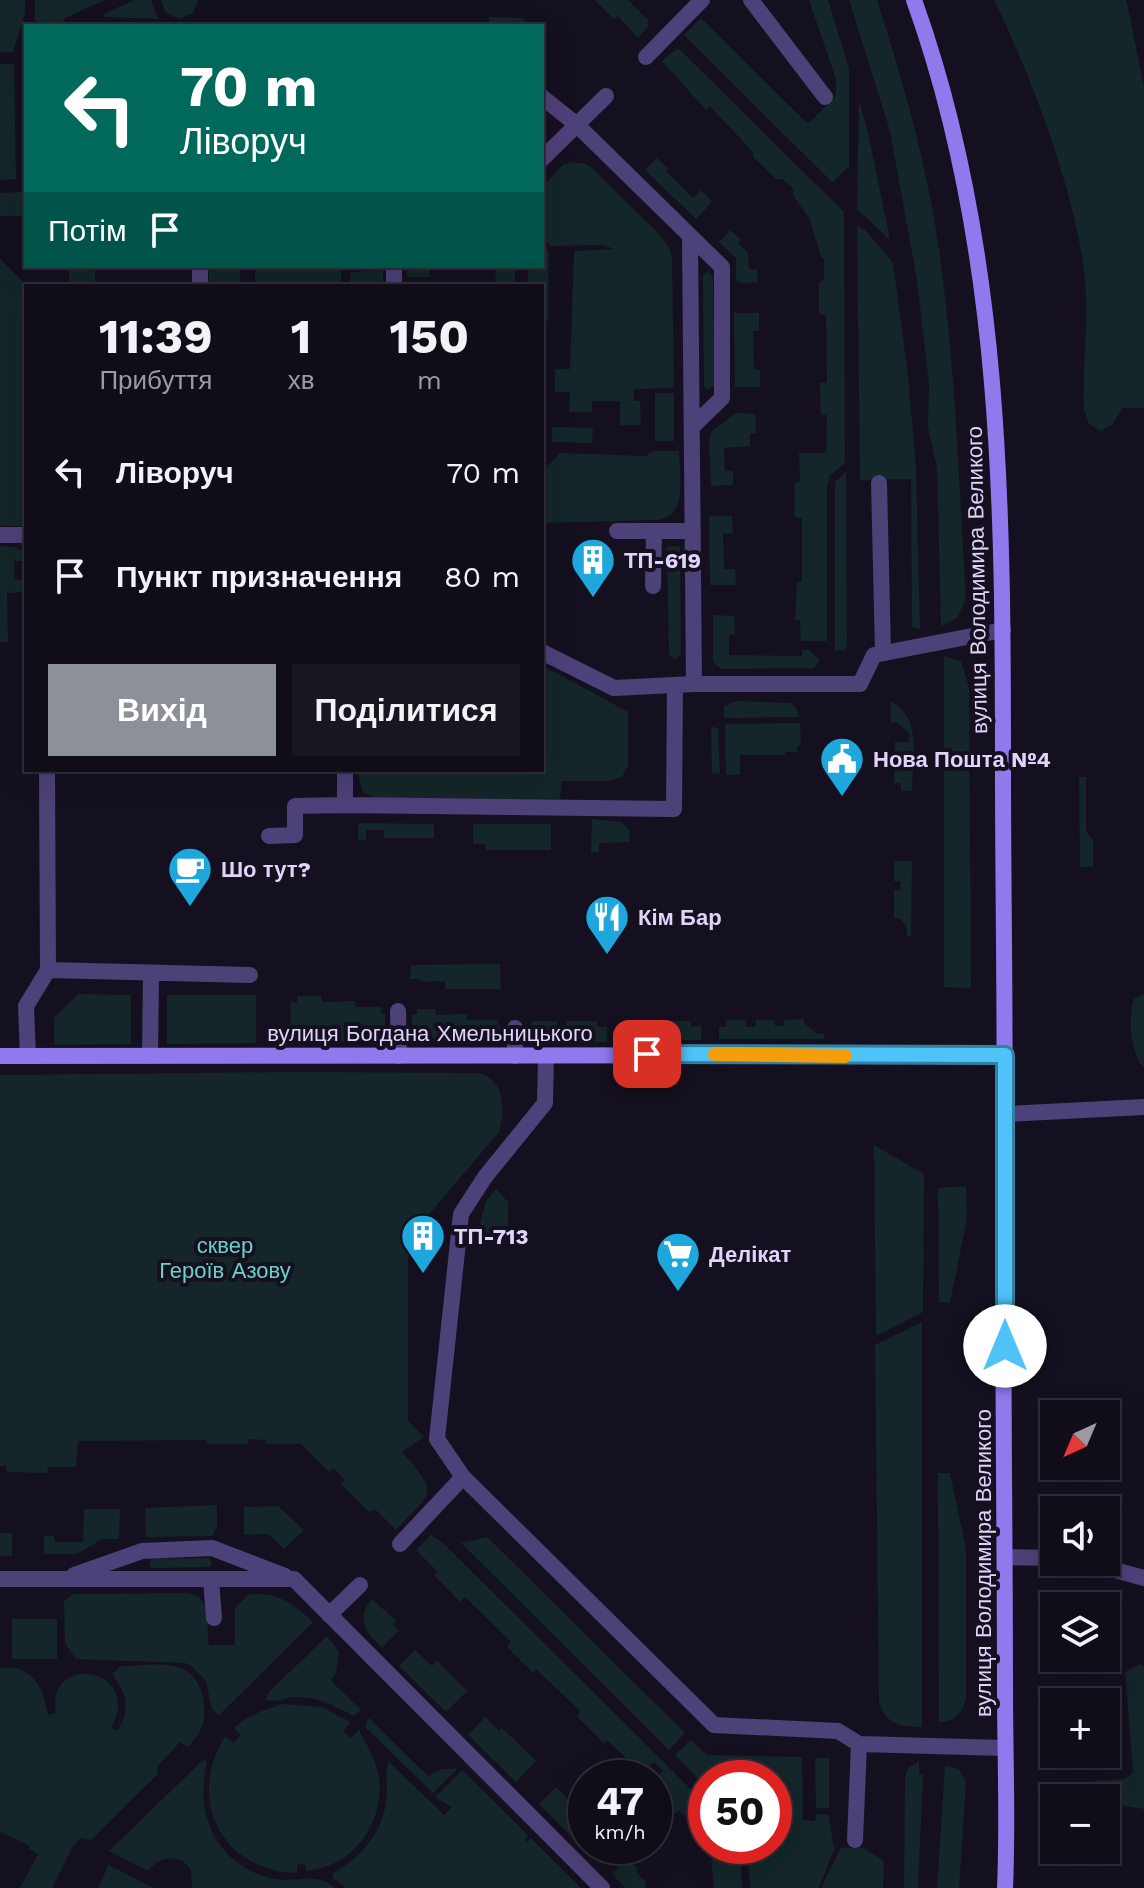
<!DOCTYPE html>
<html lang="uk">
<meta charset="utf-8">
<style>
:root{--surface:#100c18;--page:#191521;--text:#f1f3f6;--muted:#9c9ba2;--line:#302c37;--accent:#8c9099}
body{margin:0;font-family:"Work Sans",sans-serif;background:var(--page);color:var(--text);height:100vh;display:flex;flex-direction:column;font-size:30px;white-space:nowrap}
*{box-sizing:border-box;margin:0}
p{font-size:26px;color:var(--muted)}
.icon{flex:none;width:44px;height:44px;fill:none;stroke:currentColor;stroke-width:2;stroke-linecap:round;stroke-linejoin:round}
.map{position:relative;flex:1;overflow:hidden}
.side{position:absolute;left:24px;top:284px;width:520px;height:488px;display:flex;flex-direction:column;background:var(--surface);border-radius:0px;box-shadow:0 8px 32px #0002,0 0 0 2px var(--line)}
.side>*{flex:none}
.hud{position:absolute;left:24px;top:24px;width:520px;height:244px;border-radius:0px;box-shadow:0 8px 32px #0002,0 0 0 2px var(--line);background:#00695c;color:#fff;overflow:hidden}
.needle{width:52px;rotate:224deg}
.buttons{position:absolute;left:1040px;top:1400px;display:grid;gap:16px}
.buttons a{display:grid;place-items:center;width:80px;height:80px;border-radius:0px;background:var(--surface);box-shadow:0 8px 32px #0002,0 0 0 2px var(--line);font-size:40px}
.speed{position:absolute;left:568px;top:1760px;display:flex;gap:16px;font-size:40px;font-weight:700;text-align:center}
.speed>*{display:grid;place-content:center;width:104px;height:104px;border-radius:50%;background:var(--surface);box-shadow:0 8px 32px #0002,0 0 0 2px var(--line);line-height:1}
.speed small{font-size:20px;font-weight:400}
.speed .limit{border:12px solid #d22;background:#fff;color:#111}
.pin{position:absolute;display:grid;place-items:center;width:68px;height:68px;color:#fff;margin:-34px;border-radius:16px;box-shadow:0 4px 12px #0006}
.me{position:absolute;width:88px;margin:-44px;rotate:0deg;stroke-linejoin:round;filter:drop-shadow(0 0 6px #0008)}
.turn{display:flex;align-items:center;gap:28px;height:168px;padding:0 24px;font-size:36px}
.turn .icon{width:104px;height:104px;stroke-width:2.5}
.turn b{display:block;font-size:56px;line-height:68px}
.then{display:flex;align-items:center;height:76px;padding:0 24px;background:#0003;gap:16px;font-size:30px}
.eta{display:flex;justify-content:space-evenly;align-items:center;height:136px;text-align:center}
.eta b{font-size:48px;font-weight:700;line-height:56px}
.cta{display:flex;gap:16px;margin-top:auto;padding:16px 24px}
.cta a{flex:1;height:92px;border-radius:0px;background:var(--accent);color:#fff;font-size:32px;font-weight:700;line-height:92px;text-align:center}
.cta a+a{background:var(--page);color:var(--text)}
ul{padding:0;list-style:none}
li{display:flex;align-items:center;gap:24px;height:104px;padding:0 24px}
li div{flex:1}
li b{display:block;font-size:30px}
li em{font-style:normal}
.map>svg:first-child{display:block}
.green{fill:#142629}
.lines{fill:none;stroke-linecap:round;stroke-linejoin:round}
.lane{stroke:#4d4179;stroke-width:16}
.street{stroke:#4d4179;stroke-width:16}
.secondary{stroke:#9078ed;stroke-width:16}
.route-casing{stroke:#337fa1;stroke-width:20}
.route{stroke:#4fc3f7;stroke-width:14}
.slow{stroke:#f59e0b;stroke-width:14}
.labels{text-anchor:middle;dominant-baseline:central;stroke-width:8;stroke-linejoin:round;paint-order:stroke}
.poi-label{font-size:22px;font-weight:bold;fill:#dfd4f9;stroke:#151020;text-anchor:start}
.street-label{font-size:22px;fill:#dfd4f9;stroke:#151020}
.park-label{font-size:22px;fill:#6ad0c8;stroke:#151020}
</style>
<div class="map">
<svg width="1144" height="1888" viewBox="0 0 1144 1888">
<rect width="100%" height="100%" fill="#151020"/>
<path class="green" d="M0 0H25V13L13 52H0Z
M35 0H105L65 18 61 26 35 21Z
M135 0H151L158 19 104 17 105 13Z
M161 0H198L193 13 179 19 165 12Z
M595 0H628L648 20V27L638 38 618 16 614 19Z
M809 0H828L849 68V167L832 182 684 35 701 18 808 124 836 96V79Z
M849 0H877C899 69 920 140 933 212 955 339 958 470 966 599L957 618 941 626 937 468 928 427 929 384 917 280 890 131Z
M994 0H1126L1127 3 1144 87V408H1122L1112 425 1101 431 1089 424 1084 410C1082 367 1089 324 1085 281 1077 196 1032 77 994 0Z
M489 17 521 18 530 26H489Z
M676 49 680 50 844 212 845 463 830 475 827 487V641H801L800 620H795L797 583 802 581V518L794 517 795 483 800 481 799 453H826L827 415H821L820 383H827L826 316 819 314V282L824 280V259L821 257 810 220 793 195 794 190 783 179H776L753 157V152L710 106 706 110 662 61Z
M26 50V216H0V193L26 192Z
M0 64H14L16 179 0 180Z
M859 100 869 137 890 240 857 209Z
M657 158 668 168 666 171 693 198 701 190 712 202 696 219 645 170Z
M572 162 586 164 594 170 661 236 669 248 672 258 674 388 634 389V401H640L641 425H620V401H592V412H569L570 392H555V369H570L574 251 615 249 602 245 551 246 542 238V187L563 165Z
M857 226 865 230 893 263 908 376 916 468 920 629 912 627 911 479 860 480Z
M730 230 741 240 738 243 748 253 749 269H757L758 282 742 283 736 280V258L719 242Z
M542 244 549 251 548 321H545L546 359H542V286H528V266H542Z
M0 259 27 286 26 526H0Z
M69 266H95V286H69Z
M209 266H240V286H209Z
M255 266H341V286H264L263 283 255 282Z
M407 266H430V277H407Z
M496 266H515V286H495Z
M383 270V286H350L351 272Z
M708 270 713 278 714 385 708 390 704 387V381L703 276Z
M734 313H759V331H753L754 369 760 370V387H735Z
M655 393H674V441H655Z
M736 413 755 414 756 433 750 434V446L724 448 725 471H733V485L711 486 709 439 712 431Z
M552 427 593 428 592 443 552 442Z
M654 451H679C679 475 689 516 657 520L542 523V472L560 453 646 456Z
M846 472 847 645 846 650 835 651V482Z
M709 516H732L733 533H723L724 569H735L736 585H710Z
M0 546 14 547 26 552V561H14V579L26 580V592L7 593 8 642H0Z
M680 546 681 653 675 660 669 654 667 547Z
M713 615 734 616 735 634 729 635V655L802 656V650H809L820 660 814 668 721 669 713 662Z
M944 656 961 661 969 688 971 988 944 987Z
M542 665 628 712V766L622 777 608 781H562L560 799 375 798 363 792 357 770H542Z
M736 701 791 703 796 708 799 717 724 718V706Z
M890 701C923 716 912 760 912 791H901V783H894L895 742H909V733L898 723H891Z
M800 723 801 745 797 746V752H785V755H740V775H726L725 724Z
M711 726 718 729 720 774 712 773Z
M1079 777H1086V831L1093 841V867H1080Z
M592 819 621 822 629 830 630 842 599 843V852L591 853Z
M358 823 434 824V838H384V830H366V840H358Z
M473 824H551V850H486L485 844H473Z
M894 861H912L911 936H907V927L899 918H894V890H900L901 882 894 881Z
M500 964 501 989H445V981L421 982 420 979H410L411 965Z
M1144 993V1068C1130 1054 1128 1017 1134 999Z
M78 994 131 995V1044L54 1045V1018Z
M167 995H256V1043L167 1044Z
M297 996H321L322 1002 355 1001V1007H381V1013L385 1014V1042H291L290 1002 297 1003Z
M417 1009H435L436 1015 467 1014V1020H498V1026H503V1042L412 1043V1015L417 1014Z
M804 1019V1023L816 1033 824 1034V1039H719V1027H726V1020H746V1027H755L756 1020H774L775 1026H784V1020Z
M532 1021H557V1028H566V1021H597V1027H607V1042L523 1041V1027H531Z
M636 1021H659L660 1027H668V1021H691V1027L701 1026V1040L628 1041 627 1028H636Z
M292 1072 479 1073C506 1081 505 1110 499 1132L408 1239V1420L424 1437 402 1452C440 1495 433 1491 396 1530L375 1509 369 1512 341 1484 345 1480 334 1468 329 1472 301 1444H266L265 1440 248 1439V1444H207L206 1440 78 1441 76 1467H48L47 1473 7 1472 6 1466H0V1075Z
M874 1145 924 1174 923 1312 876 1336Z
M966 1186 967 1218 950 1303 939 1302 938 1188Z
M496 1189 508 1202V1241C494 1241 488 1235 480 1223L486 1201Z
M922 1322V1727C901 1727 886 1725 879 1702L875 1345Z
M938 1473H950L966 1549V1699C962 1714 954 1722 939 1722Z
M217 1505V1527L212 1536 146 1537 145 1508Z
M278 1506 304 1530 284 1549 268 1534 244 1535V1507Z
M84 1509H120L119 1539H102L77 1554H44V1536H54L55 1542H83Z
M0 1533H12V1556H0Z
M431 1535 443 1543 706 1804V1846H740L742 1888H714L711 1855 688 1827 691 1822 679 1811 675 1814 654 1793V1781L663 1771 654 1762 642 1773 607 1740 605 1744 577 1717 580 1711 536 1669 533 1673 507 1647 511 1642 465 1597 460 1602 434 1575 437 1571 416 1550Z
M487 1537 685 1733 669 1750 461 1543Z
M209 1558 212 1563 210 1567 151 1568 149 1563 151 1559Z
M187 1593C215 1598 205 1626 209 1645H235V1608L248 1595C275 1590 295 1604 313 1622L219 1715 212 1709 206 1681 191 1666 185 1663 76 1659 65 1643 64 1601 73 1594Z
M372 1599 396 1621 393 1625 399 1630 382 1648C366 1632 355 1619 372 1599Z
M12 1619H57V1659H12Z
M327 1636 339 1652 336 1673 331 1681 361 1710 354 1716C336 1707 319 1697 299 1697 287 1696 277 1703 266 1700L268 1693Z
M415 1650 432 1666 437 1661 467 1691 446 1712 399 1666Z
M1139 1664 1144 1666V1809L1106 1803V1798H1094L1089 1787 1094 1781 1125 1779 1133 1772 1125 1672Z
M121 1666C138 1666 161 1662 178 1667 203 1674 210 1710 200 1731 197 1737 192 1742 188 1747L180 1742 157 1767 158 1774 91 1840 81 1838 72 1848 52 1888H20L38 1854 29 1849 30 1846 0 1832V1668C32 1664 44 1688 48 1715L56 1713C45 1651 145 1667 111 1728L118 1730C131 1709 127 1693 112 1674Z
M282 1704 322 1707 350 1722 343 1731 351 1738 359 1730C367 1745 376 1760 379 1777 385 1823 353 1867 307 1871L304 1864 297 1865V1873C223 1872 185 1799 225 1737L234 1743 241 1735 234 1728C248 1715 264 1710 282 1704Z
M485 1717 499 1731 502 1728 536 1761 516 1782 468 1735Z
M369 1718 428 1776 443 1769H457L433 1793 365 1727Z
M691 1740 707 1755 802 1757 803 1820 815 1821 816 1814 829 1815 833 1845 835 1847 819 1888H750L748 1846H774V1778H706V1787L675 1755Z
M815 1758H829V1808H816Z
M204 1759 207 1762C193 1815 219 1869 276 1879 299 1883 315 1871 335 1888H192L191 1869C178 1853 160 1856 148 1871L109 1851Z
M919 1761V1774L923 1775 918 1888H904L905 1778 908 1768Z
M389 1762 444 1815 452 1807 435 1797 462 1770 528 1835 525 1839 527 1842 531 1838 581 1888H346L333 1878V1873C366 1855 388 1826 387 1786 387 1776 384 1771 389 1762Z
M945 1766 959 1769 966 1782 959 1888H937Z
M556 1787 569 1800 573 1797 586 1810V1846H595L588 1853 539 1804Z
M841 1848H863L884 1861 883 1888H821Z
M627 1859 638 1869 636 1872 646 1882 645 1888H626L612 1874Z
M109 1864V1865L154 1888H98Z"/>
<g class="lines">
<path class="lane" d="M751 0 825 97
M646 57 702 0
M542 97 577 125 722 267V398L692 427
M542 159 606 96
M690 238 694 684
M200 286V266
M394 286V266
M879 483 883 653
M617 531H693
M0 535H26
M653 586 654 531
M542 652 614 688 694 684H860L874 655 1003 630
M345 770V805L674 809 675 685
M269 836 295 835V806L345 805
M48 970 250 975
M398 1011 399 1056
M515 1028V1056
M28 1056 26 1006 48 970 47 770
M150 1056 151 974
M463 1477 437 1439 461 1214 485 1177 545 1103 546 1056
M400 1544 463 1477 714 1725 838 1731 859 1744 1005 1748
M1005 1557 1054 1558
M1086 1562 1144 1578
M74 1575 142 1551 212 1548 285 1576
M0 1579H294L602 1888
M211 1579 214 1618
M329 1615 360 1585
M855 1840 859 1744"/>
<path class="street" d="M1006 1114 1144 1107"/>
<path class="secondary" d="M914 0C1003 247 1003 513 1003 772 1003 906 1006 1039 1004 1173 1002 1344 1005 1516 1005 1688 1005 1754 1008 1821 1005 1888
M0 1056 1005 1055"/>
</g>
<g class="lines">
<g class="route-casing">
<path id="route" d="M647 1054 1005 1055V1346"/>
</g>
<use href="#route" class="route"/>
<path class="slow" d="M715 1054 845 1056"/>
</g>
<defs>
<g id="building-pin" transform="scale(2.3)"><path d="M0 17L-7.5 6A9.5 9.5 0 1 1 7.5 6Z" fill="#1da7dc" stroke="#151020"/><path d="M-4-6H4V6H1V3H-1V6H-4ZM-2.5-4.3h1.7v1.8h-1.7ZM.8-4.3h1.7v1.8H.8ZM-2.5-1h1.7V.8h-1.7ZM.8-1h1.7V.8H.8Z" fill="#fff"/></g>
<g id="civic-pin" transform="scale(2.3)"><path d="M0 17L-7.5 6A9.5 9.5 0 1 1 7.5 6Z" fill="#1da7dc" stroke="#151020"/><path d="M-.6-6.5H3V-4.5H.6V-3L4-1V1h2V6H-6V1h2V-1L-.6-3ZM-1.2 2.5V6h2.4V2.5Z" fill="#fff"/></g>
<g id="cafe-pin" transform="scale(2.3)"><path d="M0 17L-7.5 6A9.5 9.5 0 1 1 7.5 6Z" fill="#1da7dc" stroke="#151020"/><path d="M-5.5-4.5H6V0H3Q3 3.5 0 3.5H-2.5Q-5.5 3.5-5.5 0ZM3-3.2v2h1.7v-2ZM-6 4.5H4V6H-6Z" fill="#fff"/></g>
<g id="restaurant-pin" transform="scale(2.3)"><path d="M0 17L-7.5 6A9.5 9.5 0 1 1 7.5 6Z" fill="#1da7dc" stroke="#151020"/><path d="M-5-6h1v4h1v-4h1v4h1v-4h1v5L-1.5 .5V6h-2V.5L-5-1ZM5-6V6H3V1.5H1.5Q1.5-4 5-6Z" fill="#fff"/></g>
<g id="supermarket-pin" transform="scale(2.3)"><path d="M0 17L-7.5 6A9.5 9.5 0 1 1 7.5 6Z" fill="#1da7dc" stroke="#151020"/><path d="M-6-5.5h2.5l.6 2H6L4.5 2H-2.5L-4.4-4H-6ZM-1.5 3.2a1.3 1.3 0 1 0 .1 0ZM3 3.2a1.3 1.3 0 1 0 .1 0Z" fill="#fff"/></g>
</defs>
<g fill-rule="evenodd">
<use href="#building-pin" x="593" y="560"/>
<use href="#civic-pin" x="842" y="759"/>
<use href="#cafe-pin" x="190" y="869"/>
<use href="#restaurant-pin" x="607" y="917"/>
<use href="#building-pin" x="423" y="1236"/>
<use href="#supermarket-pin" x="678" y="1254"/>
</g>
<g class="labels">
<g class="poi-label">
<text x="624" y="560">ТП-619</text>
<text x="873" y="759">Нова Пошта №4</text>
<text x="221" y="869">Шо тут?</text>
<text x="638" y="917">Кім Бар</text>
<text x="454" y="1236">ТП-713</text>
<text x="709" y="1254">Делікат</text>
</g>
<g class="street-label">
<text transform="translate(977 580) rotate(-91)">вулиця Володимира Великого</text>
<text x="430" y="1033">вулиця Богдана Хмельницького</text>
<text transform="translate(983 1563) rotate(-90)">вулиця Володимира Великого</text>
</g>
<g class="park-label">
<text x="225" y="1245">сквер<tspan x="225" dy="25">Героїв Азову</tspan></text>
</g>
</g>
</svg>
<div class="buttons">
<a><svg class="needle" viewBox="-14 -14 28 28"><path d="M0-13l5 13h-10z" fill="#e53935"/><path d="M0 13l5-13h-10z" fill="#9c9ba2"/></svg></a>
<a><svg class="icon" aria-label="sound" viewBox="0 0 24 24"><path d="M4 9h4l5-4v14l-5-4H4zM17 9q2 3 0 6"/></svg></a>
<a><svg class="icon" aria-label="layers" viewBox="0 0 24 24"><path d="M12 4l9 5-9 5-9-5zM3 14l9 5 9-5"/></svg></a>
<a>+</a>
<a>−</a>
</div>
<div class="speed"><div>47<small>km/h</small></div><div class="limit">50</div></div>
<div class="pin" style="left:647px;top:1054px;background:#d93025"><svg class="icon" aria-label="arrive" viewBox="0 0 24 24"><path d="M6 21V4h12l-3 4 3 4H6"/></svg></div>
<svg class="me" style="left:1005px;top:1346px" viewBox="-20 -20 40 40"><circle r="19" fill="#fff"/><path d="M0-13L10 11 0 6-10 11z" fill="#4fc3f7"/></svg>
<div class="hud">
<div class="turn"><svg class="icon" aria-label="left" viewBox="0 0 24 24"><path d="M17 20v-9H6M10 6l-5 5 5 5"/></svg><div><b>70 m</b>Ліворуч</div></div>
<div class="then">Потім<svg class="icon" aria-label="arrive" viewBox="0 0 24 24"><path d="M6 21V4h12l-3 4 3 4H6"/></svg></div>
</div>
<section class="side">
<div class="eta">
<div><b>11:39</b><p>Прибуття</p></div>
<div><b>1</b><p>хв</p></div>
<div><b>150</b><p>m</p></div>
</div>
<ul>
<li><svg class="icon" aria-label="left" viewBox="0 0 24 24"><path d="M17 20v-9H6M10 6l-5 5 5 5"/></svg><div><b>Ліворуч</b></div><em>70 m</em></li>
<li><svg class="icon" aria-label="arrive" viewBox="0 0 24 24"><path d="M6 21V4h12l-3 4 3 4H6"/></svg><div><b>Пункт призначення</b></div><em>80 m</em></li>
</ul>
<div class="cta"><a>Вихід</a><a>Поділитися</a></div>
</section>
</div>
